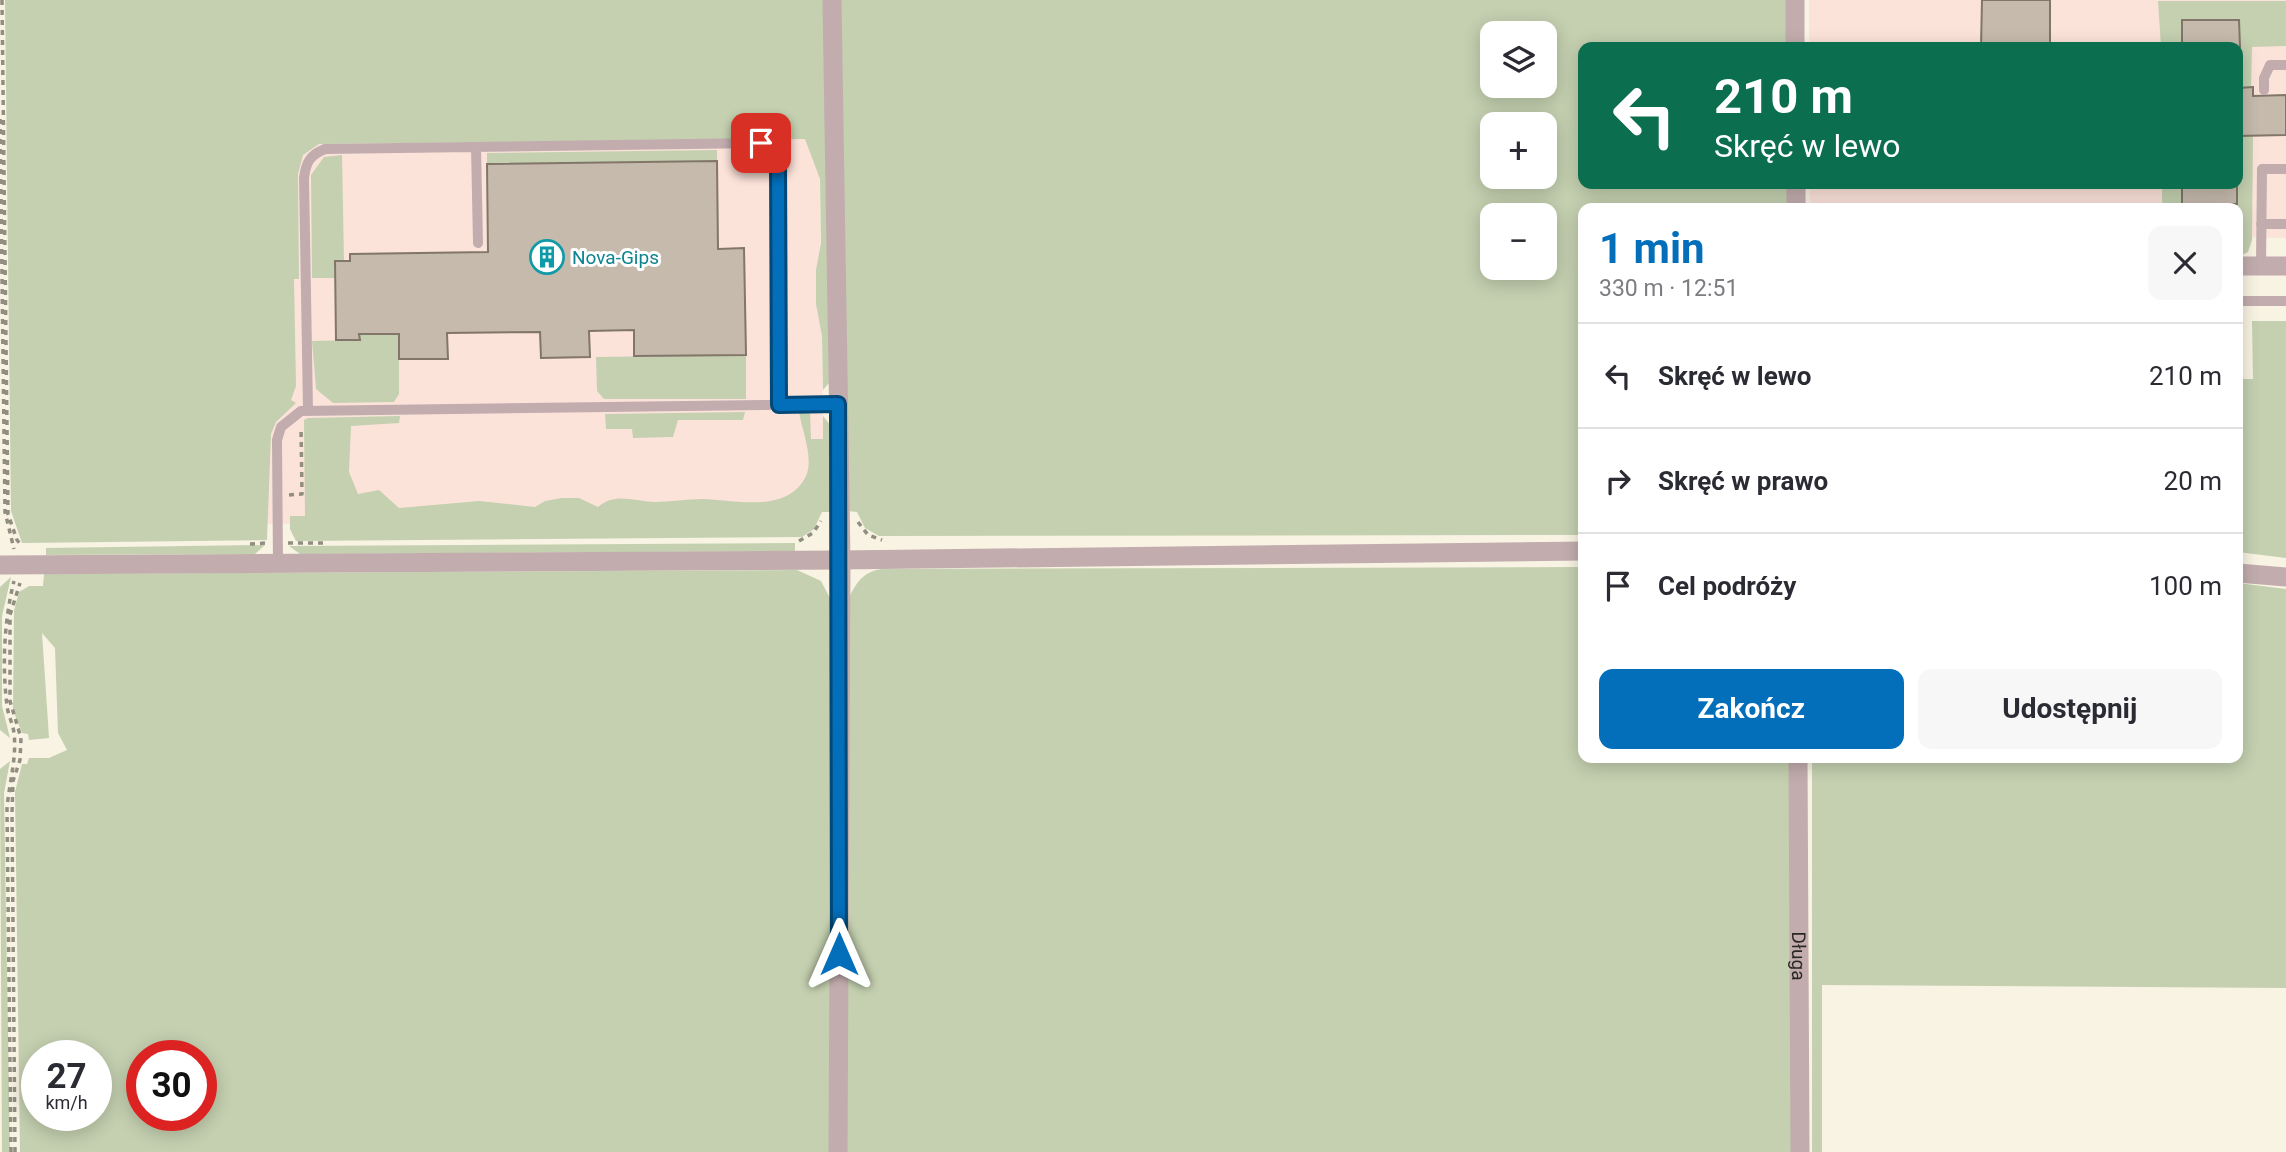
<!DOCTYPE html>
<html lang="pl">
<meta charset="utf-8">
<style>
:root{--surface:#fff;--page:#f7f7f7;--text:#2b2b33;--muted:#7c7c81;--line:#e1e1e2;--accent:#036eb9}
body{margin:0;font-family:Roboto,sans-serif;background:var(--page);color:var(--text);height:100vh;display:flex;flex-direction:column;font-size:26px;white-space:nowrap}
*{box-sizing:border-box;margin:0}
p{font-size:23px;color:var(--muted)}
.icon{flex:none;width:38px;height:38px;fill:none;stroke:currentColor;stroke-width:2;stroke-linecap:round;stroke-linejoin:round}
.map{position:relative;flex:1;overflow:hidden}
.panel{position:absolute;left:1578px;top:203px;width:665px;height:560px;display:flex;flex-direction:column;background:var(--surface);border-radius:14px;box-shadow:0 4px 18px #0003}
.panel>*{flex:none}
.banner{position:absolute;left:1578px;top:42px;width:665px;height:147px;border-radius:14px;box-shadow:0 4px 18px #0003;background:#0b6e4f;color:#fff;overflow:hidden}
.tools{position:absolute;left:1480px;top:21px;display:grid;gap:14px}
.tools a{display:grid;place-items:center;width:77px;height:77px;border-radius:14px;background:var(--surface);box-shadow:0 4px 18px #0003;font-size:35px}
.speed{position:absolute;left:21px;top:1040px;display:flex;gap:14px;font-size:35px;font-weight:700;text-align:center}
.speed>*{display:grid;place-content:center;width:91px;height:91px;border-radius:50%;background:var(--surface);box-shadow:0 4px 18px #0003;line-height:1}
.speed small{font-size:18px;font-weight:400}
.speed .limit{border:10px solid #d22;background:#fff;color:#111}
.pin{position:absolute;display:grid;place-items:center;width:60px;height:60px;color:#fff;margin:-30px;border-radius:14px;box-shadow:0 4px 10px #0006}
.me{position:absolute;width:77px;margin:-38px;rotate:0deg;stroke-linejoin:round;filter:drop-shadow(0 0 5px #0008)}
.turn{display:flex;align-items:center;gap:24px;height:147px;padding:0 21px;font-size:32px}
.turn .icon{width:91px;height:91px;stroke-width:2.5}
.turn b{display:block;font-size:49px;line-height:60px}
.round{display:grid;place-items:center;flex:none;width:74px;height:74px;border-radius:14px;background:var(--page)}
.head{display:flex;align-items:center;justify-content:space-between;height:119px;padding:0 21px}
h1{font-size:42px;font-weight:700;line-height:52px;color:var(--accent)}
.button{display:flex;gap:14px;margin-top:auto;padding:14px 21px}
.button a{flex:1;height:80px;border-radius:14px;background:var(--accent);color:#fff;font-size:28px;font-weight:700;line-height:80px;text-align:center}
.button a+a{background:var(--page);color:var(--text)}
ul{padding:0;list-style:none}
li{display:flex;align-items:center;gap:21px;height:105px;padding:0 21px;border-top:2px solid var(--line)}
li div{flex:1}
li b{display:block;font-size:26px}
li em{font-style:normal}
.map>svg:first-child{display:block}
.industrial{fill:#fce3da}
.green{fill:#c4d0b0;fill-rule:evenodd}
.building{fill:#c6baac;stroke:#817669;stroke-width:2}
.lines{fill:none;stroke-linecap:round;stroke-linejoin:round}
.path{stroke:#908d81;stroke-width:3.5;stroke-dasharray:5 5;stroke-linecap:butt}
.service{stroke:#c2acae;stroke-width:10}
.minor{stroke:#c2acae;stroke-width:19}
.route-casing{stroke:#024878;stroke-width:18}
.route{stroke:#036eb9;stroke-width:12}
.labels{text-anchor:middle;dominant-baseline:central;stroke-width:6;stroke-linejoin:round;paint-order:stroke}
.culture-label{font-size:19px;fill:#0d838f;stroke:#fff;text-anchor:start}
.street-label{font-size:19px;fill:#2a2822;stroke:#fff}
</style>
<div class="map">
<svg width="2286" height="1152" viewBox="0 0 2286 1152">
<rect width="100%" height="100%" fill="#f8f3e2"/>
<path class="industrial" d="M1809 0H2286V238L2238 237V208H1810V184H2238V47H1809Z
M819 133 824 477 787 521 232 524 225 141Z"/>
<path class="green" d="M5 0H825L829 383 823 390 822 336 816 304V270L821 243 820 179 805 139 319 144 303 155 298 174 299 279H294L296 386 291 400 296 403 276 422 271 434 267 540 22 543 11 511Z
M840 0H1787V47H1584V184H1788V208H1584V535L879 536 865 528 857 512 847 511ZM1493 33H1545V86H1493ZM1493 124H1545V177H1493ZM1493 215H1545V268H1493Z
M2158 1H2286V46L2252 47 2251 87H2240L2239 20H2182V47H2161Z
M2238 136H2253L2252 240 2248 252 2238 257V208H2162V184H2182L2183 204H2203L2204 199 2220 204H2237Z
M717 150V161L487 164V153Z
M342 155 344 261H335V278H312L311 175 324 157Z
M2252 321H2286V558L2238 552V379H2253Z
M359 334H399V394L394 402 333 403 316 389 312 341 359 340Z
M746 355V399H604L597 391 596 357Z
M810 411 811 439H823V416L831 426 833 512H822L814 529 802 537 296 541 290 529V516H305L304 420 308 418 400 416 399 423 351 426 349 472 358 494 379 490 399 508 479 501 535 507 545 501 562 498H579L598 507C615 492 634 501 654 502 670 502 687 499 703 499 735 500 788 514 806 476 814 458 802 430 799 412Z
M745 412 743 420H678L673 437 633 438 632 429H606L605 414Z
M795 543V551L300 554 289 546Z
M265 545 255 554 46 555V548Z
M1584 567V758H1790L1792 1152H846L849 598C856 583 863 572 881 569Z
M797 570 821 581 832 602 831 1152H20L15 792 22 764H27L29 758H49L67 750 58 733 55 648 42 633 49 738 29 740 28 734 22 733 13 710 14 611 19 592 29 586H43L44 574ZM37 1055H96V1115H37ZM142 1055H201V1115H142Z
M11 577 2 616V706L10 738 0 730V587Z
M2238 583 2286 589V988L1822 985V1152H1812V758H2238Z
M10 761 4 793 10 1152H2L0 769Z"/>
<path class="building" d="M1982 0H2050V47H1981Z
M2182 20H2239L2240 47H2182Z
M2253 87V96L2286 95V135L2238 136V88Z
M717 161 718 249 744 248 746 355 634 356V330L589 331 590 357 541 358 540 332 447 333 448 359H399V334H359L360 340H336L335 261H350V254L488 252 487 164Z
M2182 184H2237V204H2182Z"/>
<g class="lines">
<path class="path" d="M2 0 8 514 17 540 22 546
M0 119 5 512 14 549
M289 495 302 494 301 427
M858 522 868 535 882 540
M799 541 813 533 821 521
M288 543H326
M250 544 267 543
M11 1152 7 809C9 783 17 758 14 733 13 724 8 715 7 706 2 665 4 621 14 581
M15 1152 12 813 13 781 20 760 21 738 10 701V615L20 583"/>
<path class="service" d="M2264 90V78L2270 65H2286
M476 147 478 243
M2261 224H2286
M2261 266 2262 169H2286
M2238 301H2286
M308 410 304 178C306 162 310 155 325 149L761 143 772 146 778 159 779 405
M278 563 277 440 281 427 301 411 838 404"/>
<g class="minor">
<path d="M832 0 841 560 838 1152"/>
<path d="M1795 0V47"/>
<path d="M1796 184V208"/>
<path d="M2238 266H2286"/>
<path d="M0 565 841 560 1584 551"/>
<path d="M2238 573 2286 577"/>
<path id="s1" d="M1798 758 1800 1152"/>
</g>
</g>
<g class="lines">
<g class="route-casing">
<path id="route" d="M761 143 772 146 778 159 779 405 838 404 839 954"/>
</g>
<use href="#route" class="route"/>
</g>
<defs>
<g id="building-ring" transform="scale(1.75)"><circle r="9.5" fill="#fff" stroke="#0f9aa8" stroke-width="1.5"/><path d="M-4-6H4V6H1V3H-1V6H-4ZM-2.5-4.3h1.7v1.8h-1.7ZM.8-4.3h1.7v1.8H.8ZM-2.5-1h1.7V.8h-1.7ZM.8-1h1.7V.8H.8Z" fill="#0f9aa8"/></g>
</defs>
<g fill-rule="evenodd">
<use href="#building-ring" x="547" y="257"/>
</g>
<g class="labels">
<g class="culture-label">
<text x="572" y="257">Nova-Gips</text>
</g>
<g class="street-label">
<text stroke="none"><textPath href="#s1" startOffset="198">Długa</textPath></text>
</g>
</g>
</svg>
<div class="tools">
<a><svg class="icon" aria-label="layers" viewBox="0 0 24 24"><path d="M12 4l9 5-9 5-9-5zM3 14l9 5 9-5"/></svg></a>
<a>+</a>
<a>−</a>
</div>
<div class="speed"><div>27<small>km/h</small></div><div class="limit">30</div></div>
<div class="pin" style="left:761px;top:143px;background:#d93025"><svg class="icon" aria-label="arrive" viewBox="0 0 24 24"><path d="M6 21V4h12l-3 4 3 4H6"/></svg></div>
<svg class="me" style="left:839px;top:954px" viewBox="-20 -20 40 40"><path d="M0-17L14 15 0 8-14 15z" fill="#036eb9" stroke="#fff" stroke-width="4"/></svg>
<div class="banner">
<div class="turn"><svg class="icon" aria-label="left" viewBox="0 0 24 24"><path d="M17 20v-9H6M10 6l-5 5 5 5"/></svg><div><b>210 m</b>Skręć w lewo</div></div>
</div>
<section class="panel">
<div class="head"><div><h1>1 min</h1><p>330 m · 12:51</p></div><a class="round"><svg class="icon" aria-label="close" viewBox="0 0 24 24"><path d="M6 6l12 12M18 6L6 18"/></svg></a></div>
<ul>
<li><svg class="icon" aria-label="left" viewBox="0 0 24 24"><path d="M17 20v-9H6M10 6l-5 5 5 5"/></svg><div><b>Skręć w lewo</b></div><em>210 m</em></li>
<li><svg class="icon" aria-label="right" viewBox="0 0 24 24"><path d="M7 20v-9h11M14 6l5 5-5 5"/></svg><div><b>Skręć w prawo</b></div><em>20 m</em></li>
<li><svg class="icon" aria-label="arrive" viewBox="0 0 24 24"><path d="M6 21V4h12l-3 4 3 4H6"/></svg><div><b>Cel podróży</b></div><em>100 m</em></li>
</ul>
<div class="button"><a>Zakończ</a><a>Udostępnij</a></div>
</section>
</div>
